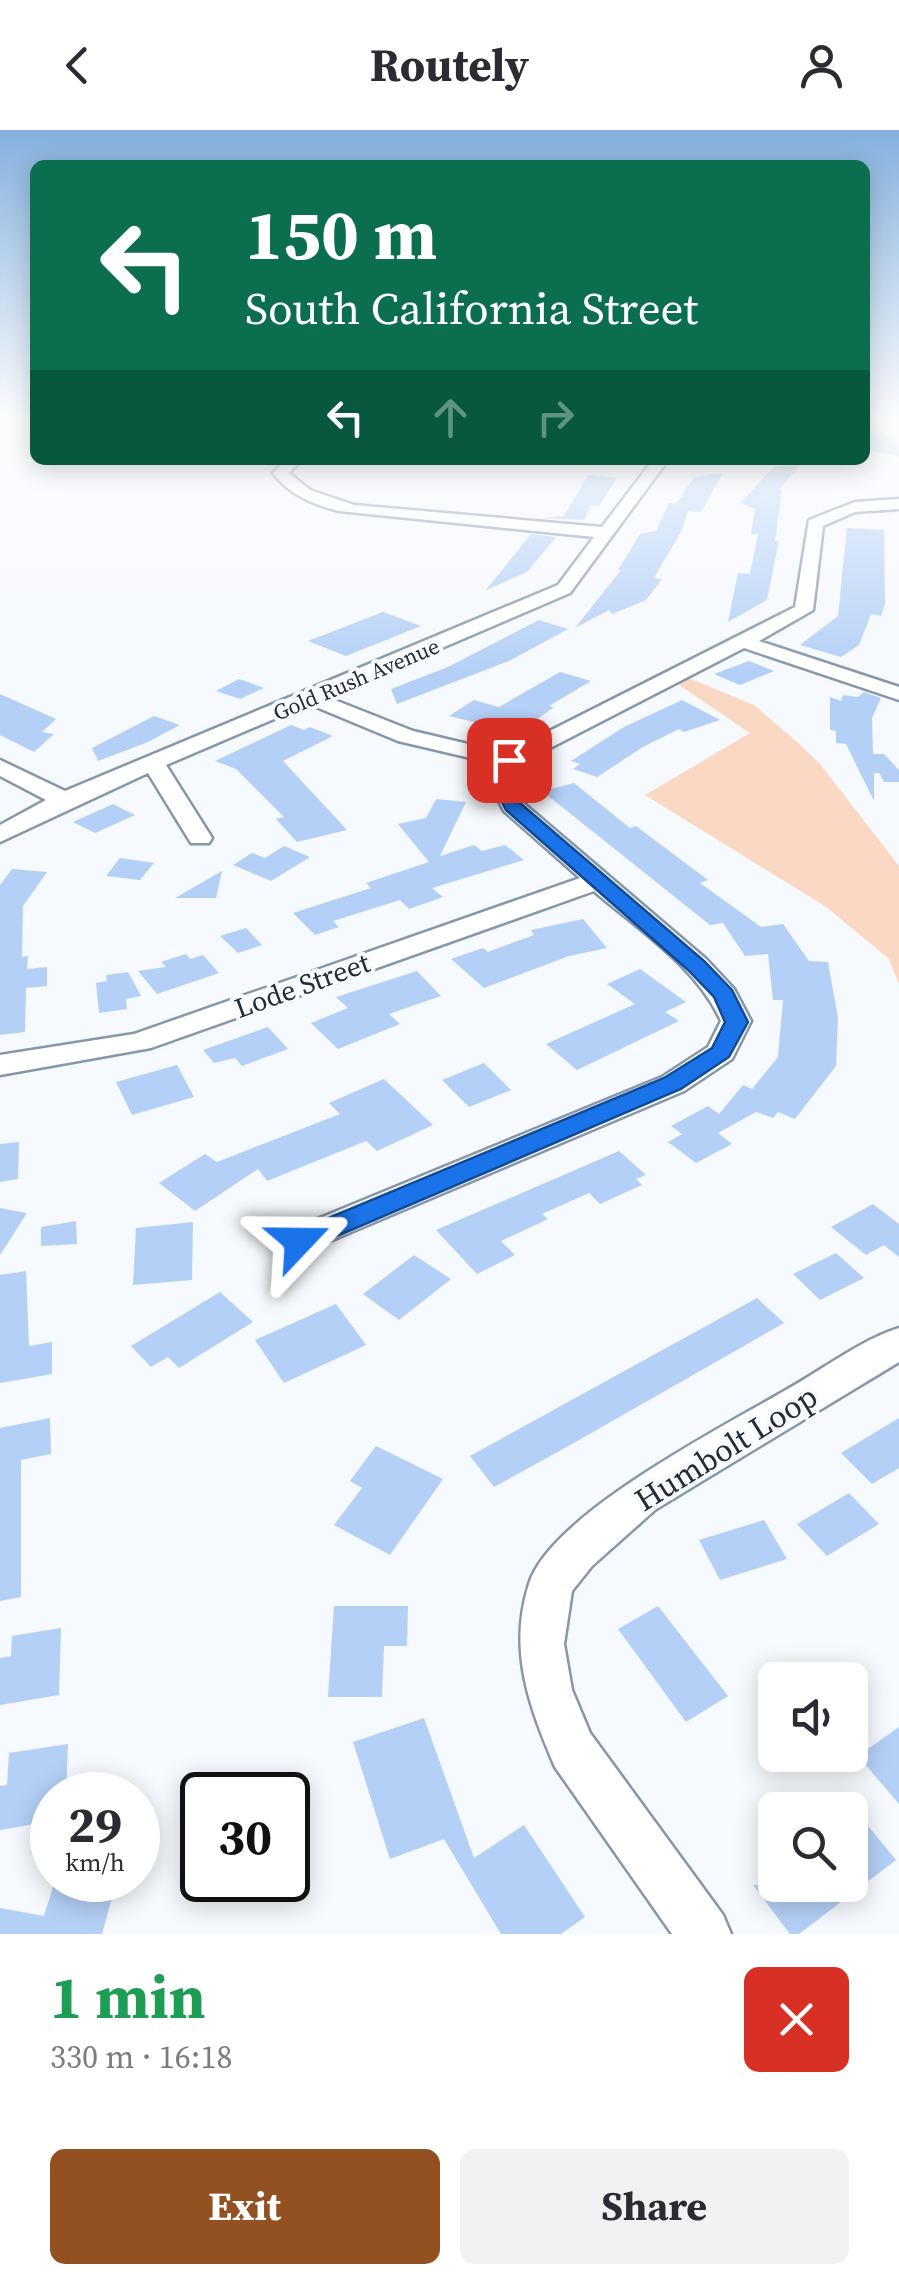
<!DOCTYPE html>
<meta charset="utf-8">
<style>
:root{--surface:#fff;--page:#f2f2f3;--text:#2b2b33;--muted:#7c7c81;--accent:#935020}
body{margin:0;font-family:"Source Serif 4",serif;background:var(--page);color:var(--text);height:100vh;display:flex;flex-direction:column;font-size:38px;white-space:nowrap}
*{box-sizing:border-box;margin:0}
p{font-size:32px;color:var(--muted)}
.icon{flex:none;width:55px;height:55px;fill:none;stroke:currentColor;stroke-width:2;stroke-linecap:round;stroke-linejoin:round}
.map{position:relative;height:1804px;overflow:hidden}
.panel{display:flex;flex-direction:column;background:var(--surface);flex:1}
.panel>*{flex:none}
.top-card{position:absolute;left:30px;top:30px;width:840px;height:305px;border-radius:15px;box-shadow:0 5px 25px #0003;background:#0b6e4f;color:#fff;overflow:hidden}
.tools{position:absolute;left:758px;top:1532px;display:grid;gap:20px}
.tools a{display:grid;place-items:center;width:110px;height:110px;border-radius:15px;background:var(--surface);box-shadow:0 5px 25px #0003;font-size:50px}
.speed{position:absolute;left:30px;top:1642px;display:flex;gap:20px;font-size:50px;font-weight:700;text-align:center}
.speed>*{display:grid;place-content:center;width:130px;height:130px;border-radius:50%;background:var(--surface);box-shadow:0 5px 25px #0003;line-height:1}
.speed small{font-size:25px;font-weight:400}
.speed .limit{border:5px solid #111;border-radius:15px;background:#fff;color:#111}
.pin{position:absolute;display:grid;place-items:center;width:85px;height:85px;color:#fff;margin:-42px;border-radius:20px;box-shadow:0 5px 15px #0006}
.me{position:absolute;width:110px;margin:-55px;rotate:67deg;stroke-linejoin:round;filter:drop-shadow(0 0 8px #0008)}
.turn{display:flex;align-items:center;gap:35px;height:210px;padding:0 50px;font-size:45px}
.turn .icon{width:130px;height:130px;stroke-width:2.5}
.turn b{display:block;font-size:70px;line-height:85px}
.lanes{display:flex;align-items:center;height:95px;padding:0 50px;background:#0003;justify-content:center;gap:50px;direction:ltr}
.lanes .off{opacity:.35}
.round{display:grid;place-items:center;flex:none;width:105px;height:105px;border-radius:15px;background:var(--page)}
.overview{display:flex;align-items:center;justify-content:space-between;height:170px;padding:0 50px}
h1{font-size:60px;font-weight:700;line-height:75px;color:#1e9e55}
.action{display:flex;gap:20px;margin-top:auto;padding:20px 50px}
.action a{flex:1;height:115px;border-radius:15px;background:var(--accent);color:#fff;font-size:40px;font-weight:700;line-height:115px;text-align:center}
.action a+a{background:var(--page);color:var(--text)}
header{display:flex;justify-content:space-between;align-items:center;height:130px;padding:0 50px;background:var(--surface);font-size:45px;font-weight:700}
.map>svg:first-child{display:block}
.green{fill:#fbd8c3}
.building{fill:#b4d0f6}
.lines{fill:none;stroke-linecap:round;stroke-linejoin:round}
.minor-casing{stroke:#8796aa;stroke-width:5}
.minor{fill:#fff;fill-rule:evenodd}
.route{fill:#1a73e8;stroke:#114b97;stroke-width:2.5}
.labels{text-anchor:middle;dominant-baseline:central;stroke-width:8;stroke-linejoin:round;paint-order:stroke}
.far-street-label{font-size:22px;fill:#252b34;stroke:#f6f9fd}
.street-label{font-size:28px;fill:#252b34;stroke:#f6f9fd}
.near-street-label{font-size:32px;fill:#252b34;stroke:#f6f9fd}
</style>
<header><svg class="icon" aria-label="back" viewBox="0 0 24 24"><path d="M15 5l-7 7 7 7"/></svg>Routely<svg class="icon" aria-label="person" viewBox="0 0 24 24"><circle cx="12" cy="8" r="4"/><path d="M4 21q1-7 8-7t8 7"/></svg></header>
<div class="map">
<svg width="899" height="1804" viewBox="0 0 899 1804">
<rect width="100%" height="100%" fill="#f6f9fd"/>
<path class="green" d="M689 548 754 575 797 612 820 634 899 736V854L888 828 825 776 645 665 750 603 676 553Z"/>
<path class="building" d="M865 292 899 314V327L865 319Z
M802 333 779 359 782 360 775 411H779L767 470 728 492 738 443 750 444 758 404H751L755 379 740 373 774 337Z
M723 343 701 382 688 381 682 400 654 448 662 449 646 470 612 484 609 480 575 498 621 440H618L640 404 656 401 669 373 676 374 694 347Z
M588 345 617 348 599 376 591 375 584 390 541 388 564 386Z
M847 398 884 400 885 474 881 486 871 484 859 515 841 527 800 515 838 486Z
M531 404 556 407 527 442 486 460Z
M383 482 421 496 346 526 308 511Z
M539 490 568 499 511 530 397 574 391 559 448 537Z
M749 531 774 541 740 555 714 544Z
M560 542 591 551 549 576 554 577 518 603 449 586 474 570 499 577Z
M239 549 264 558 240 569 216 561Z
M864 562 881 568 872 588 873 624H884L899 640V652H884L879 643H874V671L846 614 836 613V601L830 600V567L841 571 843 565 858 567Z
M0 564 56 589 42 602 54 604 34 622 0 605Z
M682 570 720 590 684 602 679 599 643 617 597 647 573 639 580 634 571 631 624 597Z
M154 586 180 595 148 612 98 631 92 618Z
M291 595 304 600 310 597 333 606 283 631 347 700 297 712 276 689 284 687 236 639 215 631Z
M574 653 630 698 636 696 708 750 700 753 761 797 783 794 809 831 828 832 838 888 836 936 795 989 778 982 773 988 756 982 718 1003 732 1014 696 1033 668 1012 682 1004 671 996 708 976 719 984 743 955 752 959 778 927 783 870H773L768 824 745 826 723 793 710 795 542 661Z
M436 669 466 672 440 726 474 715 482 721 505 715 524 730 432 758 443 767 409 779 400 770 333 791 339 797 315 805 293 783 371 758 366 753 429 732 398 694 426 688Z
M113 674 135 685 95 703 73 692Z
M284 716 310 727 271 751 233 735 252 723 265 728Z
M120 728 154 733 140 750 106 746Z
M12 739 47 742 23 776 22 827 28 826 27 839 47 837V856L26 858 25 902 0 905V755Z
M222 741 216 768H175Z
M583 789 607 818 569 826 484 858 451 829 483 818 488 822 534 805 531 800Z
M246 798 262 815 238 823 220 806Z
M186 824 190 829 203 825 219 843 157 864 138 841 166 837 161 832Z
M640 839 686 872 665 882 679 891 577 940 546 914 635 874 607 854Z
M417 841 441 866 389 884 400 894 338 919 311 893 348 878 336 867Z
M128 842 141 866 126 869 127 879 99 883 96 853 107 851 106 845Z
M268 897 288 919 242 936 235 928 214 933 203 920Z
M484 933 511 960 469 977 442 950Z
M177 935 194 967 132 985 116 952Z
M384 949 433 995 377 1021 366 1011 267 1051 258 1039 195 1081 159 1053 205 1024 217 1032 340 984 329 973Z
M19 1012 18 1049 0 1052V1014Z
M619 1021 646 1045 636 1049 642 1055 600 1074 589 1063 542 1084 548 1089 501 1111 515 1125 477 1144 436 1100Z
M873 1074 899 1094V1127L884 1115 866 1125 831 1097Z
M0 1078 27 1083 0 1125Z
M76 1091 77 1114 41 1116V1097Z
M193 1092 192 1150 133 1155 136 1098Z
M836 1123 864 1148 820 1170 793 1144Z
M414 1125 451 1149 399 1190 363 1164Z
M26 1141 29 1216 52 1212V1244L0 1253V1145Z
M220 1162 253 1192 179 1238 168 1227 151 1237 131 1216Z
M757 1168 784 1193 565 1318 494 1357 470 1326Z
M336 1174 366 1215 284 1253 255 1210Z
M50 1288 51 1324 21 1330V1467L0 1471V1298Z
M899 1288V1338L872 1354 841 1323Z
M376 1316 443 1349 390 1425 334 1395 362 1358 350 1351Z
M849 1363 879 1394 827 1426 797 1394Z
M764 1390 787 1429 720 1450 699 1410Z
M334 1476H408L407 1516H384L382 1567H328Z
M658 1476 728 1566 686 1592 618 1499Z
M61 1498 59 1565 0 1575V1528L11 1526 12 1506Z
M424 1588 474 1728 524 1695 585 1787 561 1804H501L444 1709 390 1729 353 1612Z
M899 1597V1674L858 1626Z
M68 1614 66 1665H52V1691L0 1700V1656L7 1655 9 1623Z
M850 1674 896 1730 799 1804H790L753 1755H850Z
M55 1750H117L102 1804H0V1778L44 1786Z"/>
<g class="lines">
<g class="minor-casing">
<path id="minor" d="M286 330H301L289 343 310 360 354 375 602 397 653 330H668L570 463 327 567 413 601 506 623 795 477 809 390 855 372 899 369V379L855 382 823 396 813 480 759 511 899 557V570L744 518 519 634 512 650 522 672 706 829 734 859 751 891 732 929 684 961 299 1124 286 1120 281 1111 286 1102 662 947 708 917 721 891C697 837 638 799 594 761L151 918 0 945V925L134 904 580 748 504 681 488 650 496 634 398 611 309 574 166 635 212 708 209 713H191L148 643 0 712V695L46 670 0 646V630L65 661 558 455 594 407 339 381C312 374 290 365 273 343Z
M899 1198V1232L656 1379 592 1436 572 1461 564 1514 572 1560 590 1603 723 1785 731 1804H672L555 1637C529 1576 508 1520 529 1454 550 1385 723 1297 786 1260 822 1240 859 1211 899 1198Z"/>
</g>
<use href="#minor" class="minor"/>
</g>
<linearGradient id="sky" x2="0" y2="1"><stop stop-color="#84b0dd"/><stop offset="0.53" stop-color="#fbfcfe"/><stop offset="1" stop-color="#fbfcfe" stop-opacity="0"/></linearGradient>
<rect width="899" height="543" fill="url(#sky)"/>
<path class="route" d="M509 625 518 630 509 650 520 673 704 831 732 860 748 892 729 927 681 959 309 1118H290L286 1111 290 1104 664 948 712 918 725 892 714 867 688 840 506 680 491 650 503 627Z"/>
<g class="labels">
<g class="far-street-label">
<text transform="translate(356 549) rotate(-23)">Gold Rush Avenue</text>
</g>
<g class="street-label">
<text transform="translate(302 855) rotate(-20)">Lode Street</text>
</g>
<g class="near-street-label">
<text transform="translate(726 1318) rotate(-32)">Humbolt Loop</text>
</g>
</g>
</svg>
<div class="tools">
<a><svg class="icon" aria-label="sound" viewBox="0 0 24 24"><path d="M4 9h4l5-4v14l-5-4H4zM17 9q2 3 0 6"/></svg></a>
<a><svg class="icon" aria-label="search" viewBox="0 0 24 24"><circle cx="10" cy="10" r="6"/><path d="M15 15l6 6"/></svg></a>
</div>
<div class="speed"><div>29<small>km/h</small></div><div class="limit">30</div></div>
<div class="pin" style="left:509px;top:630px;background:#d93025"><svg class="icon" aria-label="arrive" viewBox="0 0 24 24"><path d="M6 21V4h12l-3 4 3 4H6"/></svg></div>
<svg class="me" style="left:299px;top:1111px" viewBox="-20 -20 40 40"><path d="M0-17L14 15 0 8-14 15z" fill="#1a73e8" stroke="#fff" stroke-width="4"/></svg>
<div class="top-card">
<div class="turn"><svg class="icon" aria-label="left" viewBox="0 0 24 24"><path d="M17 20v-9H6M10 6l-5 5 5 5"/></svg><div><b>150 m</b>South California Street</div></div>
<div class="lanes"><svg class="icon" aria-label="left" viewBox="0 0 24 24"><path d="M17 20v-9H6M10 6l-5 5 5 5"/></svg><svg class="icon off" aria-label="ahead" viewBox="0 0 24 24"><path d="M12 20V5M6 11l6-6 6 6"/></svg><svg class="icon off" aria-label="right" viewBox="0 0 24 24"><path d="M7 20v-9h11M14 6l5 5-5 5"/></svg></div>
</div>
</div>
<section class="panel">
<div class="overview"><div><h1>1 min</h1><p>330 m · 16:18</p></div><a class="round" style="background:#d93025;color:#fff"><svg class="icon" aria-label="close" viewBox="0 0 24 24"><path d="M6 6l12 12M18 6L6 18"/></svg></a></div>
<div class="action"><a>Exit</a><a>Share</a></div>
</section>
